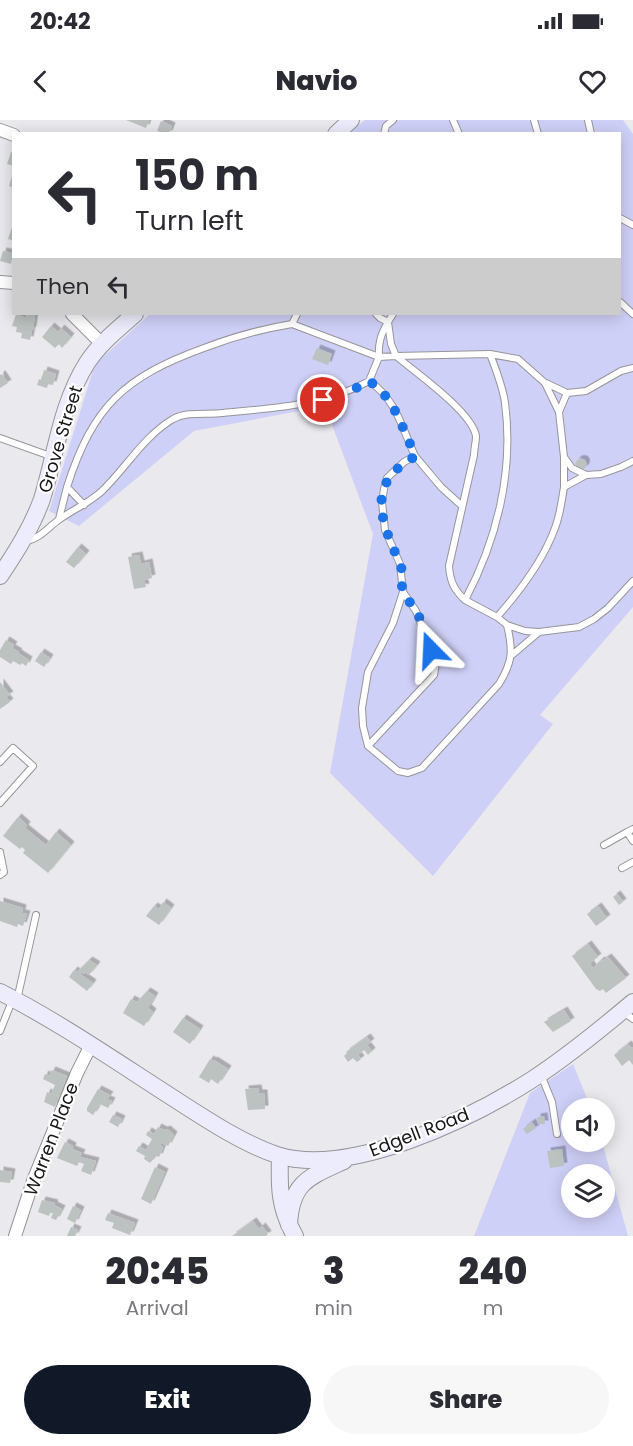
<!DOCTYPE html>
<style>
:root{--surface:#fff;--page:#f7f7f7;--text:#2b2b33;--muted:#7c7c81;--accent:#111827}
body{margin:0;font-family:Poppins,sans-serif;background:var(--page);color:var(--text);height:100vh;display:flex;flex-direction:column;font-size:22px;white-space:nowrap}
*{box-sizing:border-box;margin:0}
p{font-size:20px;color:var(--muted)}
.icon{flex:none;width:33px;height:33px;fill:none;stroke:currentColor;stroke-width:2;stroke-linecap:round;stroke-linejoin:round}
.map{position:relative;height:1116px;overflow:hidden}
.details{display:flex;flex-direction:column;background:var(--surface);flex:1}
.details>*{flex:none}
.banner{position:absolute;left:12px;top:12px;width:609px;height:183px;border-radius:0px;box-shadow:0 3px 15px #0003;background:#fff;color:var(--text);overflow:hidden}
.fabs{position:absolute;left:561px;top:978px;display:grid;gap:12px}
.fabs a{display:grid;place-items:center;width:54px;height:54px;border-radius:50%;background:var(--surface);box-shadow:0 3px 15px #0003;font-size:30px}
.pin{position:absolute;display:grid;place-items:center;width:51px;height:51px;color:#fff;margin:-26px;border:3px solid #fff;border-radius:50%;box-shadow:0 2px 6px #0007}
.me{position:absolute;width:66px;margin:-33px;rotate:339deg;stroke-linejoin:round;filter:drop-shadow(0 0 4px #0008)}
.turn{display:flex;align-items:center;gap:21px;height:126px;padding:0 24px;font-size:27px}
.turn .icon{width:78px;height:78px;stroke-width:2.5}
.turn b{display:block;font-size:42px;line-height:51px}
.then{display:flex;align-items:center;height:57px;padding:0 24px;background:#0003;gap:12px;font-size:22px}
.eta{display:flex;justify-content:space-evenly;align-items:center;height:102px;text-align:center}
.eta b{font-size:36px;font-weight:800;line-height:42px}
.button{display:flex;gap:12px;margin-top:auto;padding:12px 24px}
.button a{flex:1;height:69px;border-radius:36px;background:var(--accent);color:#fff;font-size:24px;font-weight:800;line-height:69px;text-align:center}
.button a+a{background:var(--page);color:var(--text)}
.status{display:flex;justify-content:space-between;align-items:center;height:42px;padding:0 30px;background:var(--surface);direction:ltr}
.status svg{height:16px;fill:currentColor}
header{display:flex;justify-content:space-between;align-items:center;height:78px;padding:0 24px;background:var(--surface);font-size:27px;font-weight:800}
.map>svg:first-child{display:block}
.green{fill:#cfd0f7;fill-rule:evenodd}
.building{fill:#bcc2bf;filter:url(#shadow)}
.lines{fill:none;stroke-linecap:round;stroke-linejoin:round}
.lane-casing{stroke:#95959a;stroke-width:8}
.street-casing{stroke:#95959a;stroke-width:14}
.secondary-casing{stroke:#95959a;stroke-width:18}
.lane{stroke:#fff;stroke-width:6}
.street{stroke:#fff;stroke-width:12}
.secondary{stroke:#ececfc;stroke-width:16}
.route{stroke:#1a73e8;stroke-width:10;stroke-dasharray:0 18}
.labels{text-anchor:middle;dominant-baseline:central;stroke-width:4.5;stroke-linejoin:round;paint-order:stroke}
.street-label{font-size:18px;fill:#171719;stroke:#fff}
</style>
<div class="status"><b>20:42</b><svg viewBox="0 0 49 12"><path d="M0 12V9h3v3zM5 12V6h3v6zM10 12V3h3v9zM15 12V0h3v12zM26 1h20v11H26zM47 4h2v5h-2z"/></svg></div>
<header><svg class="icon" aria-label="back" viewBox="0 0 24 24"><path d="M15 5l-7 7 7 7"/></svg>Navio<svg class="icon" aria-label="heart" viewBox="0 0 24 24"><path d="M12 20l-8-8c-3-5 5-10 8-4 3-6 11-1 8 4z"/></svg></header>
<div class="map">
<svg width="633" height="1116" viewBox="0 0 633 1116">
<defs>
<filter id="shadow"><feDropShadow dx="3.5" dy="-3.5" stdDeviation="0" flood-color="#0004"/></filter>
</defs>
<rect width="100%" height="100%" fill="#e9e9ee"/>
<path class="green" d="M365 0H623L633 14V487L540 595 553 604 433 756 330 653 373 414 325 286 194 311 79 406 49 391 95 244 150 194H620V14L349 13Z
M573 944 591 988H572V1022H602L628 1116H474L530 973ZM572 1054H604V1088H572Z"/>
<path class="building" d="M126 0H149L146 8Z
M161 1 172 6 169 14 157 11Z
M11 32 14 33V46L7 44Z
M14 49V68L9 66Z
M13 104H14V121L8 119Z
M3 131 13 133 11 144 0 141Z
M16 194 26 198 27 194H35L33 210H32L30 220 21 218 22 213 16 212 17 207 12 206Z
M51 206 58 212 61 208 71 217 62 228 59 224 55 228 42 217Z
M317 228 332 234 328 245 312 239Z
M44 250 56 254 53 265 48 264 47 268 37 265 39 259 41 260Z
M2 254 8 263 0 268V255Z
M575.5 344a5.5 5.5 0 1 1 11 0a5.5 5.5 0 1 1-11 0Z
M78 427 86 434 74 448 66 442Z
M139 435 141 444 149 442 152 458 144 460 146 467 134 469 128 437Z
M6 520 14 525 12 528 19 532 18 533 29 540 26 546 22 543 20 545 13 541 11 544 0 537V530Z
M41 532 50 538 44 547 35 541Z
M0 562 10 575 6 577 10 582 0 589Z
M18 697 27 705 25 708 46 725 56 712 71 725 48 753 23 733 25 730 22 727 20 729 3 716Z
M617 774 623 782 619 785 613 777Z
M0 781 23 788 22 793 27 794 23 806 18 804 17 807 0 801Z
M163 782 171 788 159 805 146 796 154 786 159 789Z
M598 786 607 798 596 806 587 794Z
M588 824 598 837 590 843 593 848 601 840 602 841 608 837 626 858 606 873 603 869 600 871 596 869 572 836Z
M89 840 97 845 89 855 85 852 84 854 81 852 80 854 93 863 87 871 69 857 74 850 77 852Z
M147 871 155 876 148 888 153 892 144 906 123 893 131 879 137 882Z
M564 890 571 901 553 912 544 902Z
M183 898 200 909 190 924 173 912Z
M367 917 371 922 367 925 372 931 368 935 364 930 358 935 361 939 357 942 353 938 348 942 344 936 347 933 346 932Z
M628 924 631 928 633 927V945L629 940 622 946 614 935Z
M210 939 213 941 214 940 228 949 218 964 211 959 209 963 199 957Z
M52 950 67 956 55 987 44 982 47 972 51 974 55 965 43 959 45 954 49 956Z
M258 968 259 973H264L265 989 248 990 245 969Z
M98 969 110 975 107 979 112 981 108 988 100 984 93 995 87 991V988Z
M113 995 122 999 118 1007 109 1002Z
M544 996 545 1004H538L537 997Z
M532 1002 536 1008 527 1014 523 1009Z
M158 1007 164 1010 167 1009 174 1015 168 1026 161 1023 160 1025 163 1027 160 1035 159 1037 156 1036 150 1043 144 1039 145 1036 136 1031 139 1026 146 1030 152 1019 146 1015 148 1011 154 1014Z
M65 1022 73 1026 72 1029 82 1033 80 1037 96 1041 91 1055 81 1051 84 1044 79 1042 77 1046 57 1038Z
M562 1029 564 1046 550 1048 547 1031Z
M155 1047 165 1052 151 1084 141 1079Z
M0 1050 12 1052 10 1063 0 1062Z
M42 1080 55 1083 54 1085 62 1089 56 1100 51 1098 53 1093H50L49 1096 38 1092Z
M73 1086 81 1090 75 1103 67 1099Z
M108 1093 135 1103 130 1115 112 1108 114 1103 105 1100Z
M253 1101 259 1109 262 1106 268 1114 266 1116H232Z
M71 1107 78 1110 75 1116H67Z"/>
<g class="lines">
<g class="lane-casing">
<path id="lane" d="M453 0 459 14
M534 0 538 14
M588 0 591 14
M384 14 386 6 393 0
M620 98 633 105
M620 182 633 194
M297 194 292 204 379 237C378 223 381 214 388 202L380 198 376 194
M393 194 388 202 391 224 396 236 379 237 369 261C396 279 402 308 415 336L404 342 387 358 384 369 382 382 385 410 400 444 403 472 393 503 368 552 362 588 363 606 368 626 398 651 408 653 422 648 499 564C513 541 513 530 507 505L497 497 465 480C497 420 514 351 505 283 503 267 496 250 490 234L518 239 545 263 559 292 564 337 572 348 586 355 601 354 621 347 633 341
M546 263 567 273 559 292
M567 273 586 271 621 251 633 248
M0 318 53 337
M415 336 441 367 462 386
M564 337V367L586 355
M84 385 67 367C93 286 124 257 204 228 233 217 261 209 292 204
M59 399 67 367
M26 421C40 419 48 407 60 399 74 389 89 383 102 371 126 348 144 316 173 299 188 291 206 295 223 293 273 288 324 286 369 261
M465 480C454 470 450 461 449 446L474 335C474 329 476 322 476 316 472 292 415 252 396 236L490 234
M497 497C521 470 543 441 555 408 560 395 562 380 564 367
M507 505 525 511 538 512
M512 535 539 512 579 507 594 499 608 488 633 461
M368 626 434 555 436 543 416 491 403 472
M0 642 13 628 33 646 0 683
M633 709 627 712 633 721
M604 725 627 712
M0 732 4 752 0 755
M622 748 633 742
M17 880 36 795
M622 891 633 899
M0 911 12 881
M541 955 552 982 557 1014"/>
</g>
<g class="street-casing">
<path id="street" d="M0 10 14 15
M0 162 14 163
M72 194 102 224
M15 1116 33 1061 77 953 91 925"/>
</g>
<g class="secondary-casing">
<path id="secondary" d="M336 14 351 0
M0 456C16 432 32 407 42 379 56 334 61 284 87 243 99 224 118 209 135 194
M0 872C59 902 114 940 170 976 203 997 241 1023 277 1035 350 1058 472 998 533 959 568 936 601 909 633 882
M280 1036C279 1067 279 1088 295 1116
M289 1105C291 1062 309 1057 344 1041"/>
</g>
<use href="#lane" class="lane"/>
<use href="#street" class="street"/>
<use href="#secondary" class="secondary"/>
</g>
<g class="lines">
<path class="route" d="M323 280 349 272 369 261C396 279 401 308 416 336 364 364 381 400 400 444 404 453 400 462 403 471 405 478 412 484 416 490 422 502 426 517 431 530"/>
</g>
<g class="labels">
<g class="street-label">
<text transform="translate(60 319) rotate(-73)">Grove Street</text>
<text transform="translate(419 1012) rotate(-21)">Edgell Road</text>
<text transform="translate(51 1019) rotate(-69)">Warren Place</text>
</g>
</g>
</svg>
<div class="fabs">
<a><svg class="icon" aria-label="sound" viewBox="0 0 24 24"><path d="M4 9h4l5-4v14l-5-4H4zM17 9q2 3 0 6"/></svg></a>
<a><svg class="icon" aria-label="layers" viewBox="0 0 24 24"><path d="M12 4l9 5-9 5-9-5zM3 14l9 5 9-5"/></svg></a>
</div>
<div class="pin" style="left:323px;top:280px;background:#d93025"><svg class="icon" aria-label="arrive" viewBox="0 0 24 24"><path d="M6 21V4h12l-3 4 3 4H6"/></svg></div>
<svg class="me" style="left:431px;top:530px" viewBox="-20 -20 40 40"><path d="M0-17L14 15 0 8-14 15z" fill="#1a73e8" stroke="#fff" stroke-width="4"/></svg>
<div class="banner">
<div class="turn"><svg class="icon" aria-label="left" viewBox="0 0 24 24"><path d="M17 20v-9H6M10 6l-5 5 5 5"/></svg><div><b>150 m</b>Turn left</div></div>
<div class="then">Then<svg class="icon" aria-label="left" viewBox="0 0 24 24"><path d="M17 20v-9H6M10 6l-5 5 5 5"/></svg></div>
</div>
</div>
<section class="details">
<div class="eta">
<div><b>20:45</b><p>Arrival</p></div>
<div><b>3</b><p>min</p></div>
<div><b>240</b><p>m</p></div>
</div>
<div class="button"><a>Exit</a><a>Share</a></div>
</section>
